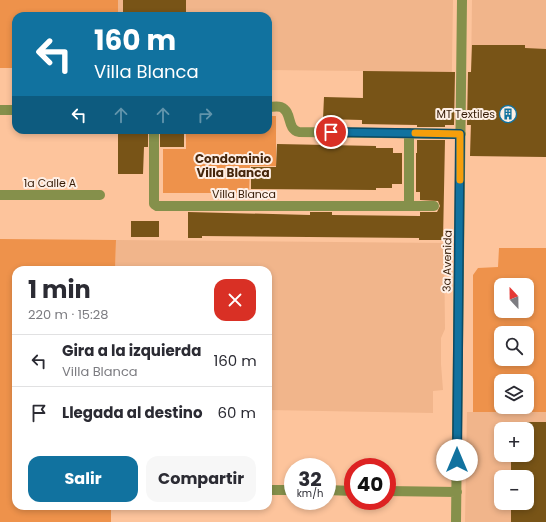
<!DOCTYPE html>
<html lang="es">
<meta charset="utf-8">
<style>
:root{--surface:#fff;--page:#f7f7f7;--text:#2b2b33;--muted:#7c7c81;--line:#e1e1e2;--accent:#11729f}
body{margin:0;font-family:Poppins,sans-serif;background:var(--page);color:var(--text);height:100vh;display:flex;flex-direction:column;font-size:15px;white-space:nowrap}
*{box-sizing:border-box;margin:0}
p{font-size:13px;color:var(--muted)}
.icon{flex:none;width:22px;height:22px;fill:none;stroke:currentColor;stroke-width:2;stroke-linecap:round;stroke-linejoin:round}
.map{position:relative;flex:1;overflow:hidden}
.drawer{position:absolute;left:12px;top:266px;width:260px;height:244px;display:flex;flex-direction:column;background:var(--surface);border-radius:12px;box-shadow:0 2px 6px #0003}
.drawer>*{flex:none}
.top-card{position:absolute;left:12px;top:12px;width:260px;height:122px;border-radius:12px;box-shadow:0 2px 6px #0003;background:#11729f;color:#fff;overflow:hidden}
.needle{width:26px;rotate:338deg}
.fabs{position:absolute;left:494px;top:278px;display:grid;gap:8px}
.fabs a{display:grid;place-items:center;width:40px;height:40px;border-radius:8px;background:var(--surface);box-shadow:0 2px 6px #0003;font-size:20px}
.speed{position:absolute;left:284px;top:458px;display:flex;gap:8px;font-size:20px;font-weight:700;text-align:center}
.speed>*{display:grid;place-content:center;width:52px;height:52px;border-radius:50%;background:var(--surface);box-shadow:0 2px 6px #0003;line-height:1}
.speed small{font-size:10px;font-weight:400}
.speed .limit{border:6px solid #d22;background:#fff;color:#111}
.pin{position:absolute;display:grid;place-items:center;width:34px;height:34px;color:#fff;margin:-17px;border:2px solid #fff;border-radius:50%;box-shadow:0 1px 4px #0007}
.me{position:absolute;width:44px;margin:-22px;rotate:0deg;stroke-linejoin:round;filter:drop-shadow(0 0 3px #0008)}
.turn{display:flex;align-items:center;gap:14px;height:84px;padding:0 16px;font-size:18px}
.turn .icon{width:52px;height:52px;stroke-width:2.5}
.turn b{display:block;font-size:28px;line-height:34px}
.lanes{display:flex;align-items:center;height:38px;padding:0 16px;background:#0003;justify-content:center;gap:20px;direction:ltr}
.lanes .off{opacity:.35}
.round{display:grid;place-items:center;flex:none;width:42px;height:42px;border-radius:12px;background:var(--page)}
.overview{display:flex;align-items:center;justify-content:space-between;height:68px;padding:0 16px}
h1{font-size:24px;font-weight:700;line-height:30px}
.cta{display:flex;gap:8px;margin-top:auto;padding:8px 16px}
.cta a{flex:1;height:46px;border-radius:12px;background:var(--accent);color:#fff;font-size:16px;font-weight:700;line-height:46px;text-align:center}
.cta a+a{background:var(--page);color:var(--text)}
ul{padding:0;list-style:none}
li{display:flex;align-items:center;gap:12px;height:52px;padding:0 16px;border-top:1px solid var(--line)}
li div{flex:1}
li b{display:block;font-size:15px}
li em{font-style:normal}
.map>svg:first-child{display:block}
.built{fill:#f1b58b;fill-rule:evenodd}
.green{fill:#ee924b;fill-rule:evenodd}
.building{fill:#785417}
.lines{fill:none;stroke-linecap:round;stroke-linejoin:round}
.minor{stroke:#85904b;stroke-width:10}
.route-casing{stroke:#0b4a67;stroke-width:10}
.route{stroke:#11729f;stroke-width:7}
.slow{stroke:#f59e0b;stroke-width:7}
.labels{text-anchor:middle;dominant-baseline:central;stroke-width:4;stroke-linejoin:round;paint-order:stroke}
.poi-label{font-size:11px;fill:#361c07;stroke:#feefe5;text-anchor:end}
.street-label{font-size:11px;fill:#361c07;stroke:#feefe5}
.neighbourhood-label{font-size:12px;font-weight:bold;fill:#46260b;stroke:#feefe5}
</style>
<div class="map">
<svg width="546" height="522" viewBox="0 0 546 522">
<rect width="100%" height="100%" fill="#fdc49c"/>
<path class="built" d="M118 0H453L451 125 362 124 363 71 268 70V16H118Z
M472 0H546V157L470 156Z
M116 240 444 243 445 329 441 338V364L443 390 433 391V413L268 410V270H115Z
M467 412H546V522H465ZM501 429H527V455H501ZM501 477H527V503H501Z"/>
<path class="green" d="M0 0H118V16H16V68H0Z
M268 116H276V166H250L249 193H163V149H186V130H268Z
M0 239 116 240 115 270H16V506H111V522H0Z
M499 248H546V412H473V275L478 268 498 267ZM501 285H527V311H501ZM501 333H527V359H501ZM501 381H527V407H501Z"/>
<path class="building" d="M123 0H186V16H123Z
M472 45H525V48L546 49V157L470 156 471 125H467L468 72H471Z
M363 71 455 72 454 125H445V127H417V125L362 124V120L323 119 324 97 363 98Z
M118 130H148V147H144L143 174H118Z
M160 130H184V147H160Z
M417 140H445L443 240H419V238L202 236V238H188V212L310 215V212H332V215L420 216V212H437L440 206 438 201 420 200V192H416V153H417Z
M277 144 376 146V148H393V153H402V184H392V188H376V190L251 189V167H276Z
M131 221H159V237H131Z
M527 422H546V522H511V503H527V477H511V455H527Z"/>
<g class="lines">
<path class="minor" d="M268 107C272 107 277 106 281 107 293 112 286 129 299 132L461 134
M0 110H16
M154 130V204L157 206H434
M409 133V205
M0 195H100
M268 490H293
M327 490 353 491
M387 491 457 492
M456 522 462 0"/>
</g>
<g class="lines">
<g class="route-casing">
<path id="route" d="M331 132 460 134 457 460"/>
</g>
<use href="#route" class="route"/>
<path class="slow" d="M415 133 460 134V180"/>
</g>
<defs>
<g id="building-ring" transform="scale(0.9)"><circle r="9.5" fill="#feefe5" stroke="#11729f" stroke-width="1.5"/><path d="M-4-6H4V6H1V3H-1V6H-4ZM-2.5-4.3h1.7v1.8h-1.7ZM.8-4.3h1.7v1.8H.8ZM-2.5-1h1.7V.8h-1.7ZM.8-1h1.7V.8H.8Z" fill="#11729f"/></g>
</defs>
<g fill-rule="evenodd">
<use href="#building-ring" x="508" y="114"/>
</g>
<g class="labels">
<g class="poi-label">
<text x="495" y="114">MT Textiles</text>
</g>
<g class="street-label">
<text x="50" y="183">1a Calle A</text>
<text x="244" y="194">Villa Blanca</text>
<text transform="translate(447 261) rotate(-89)">3a Avenida</text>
</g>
<g class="neighbourhood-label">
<text x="233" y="158">Condominio<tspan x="233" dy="14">Villa Blanca</tspan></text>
</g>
</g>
</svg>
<div class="fabs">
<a><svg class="needle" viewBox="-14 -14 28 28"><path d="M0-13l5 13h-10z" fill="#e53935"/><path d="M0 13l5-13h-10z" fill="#7c7c81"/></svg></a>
<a><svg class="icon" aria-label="search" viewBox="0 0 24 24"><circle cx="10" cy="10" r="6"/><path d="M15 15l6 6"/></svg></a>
<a><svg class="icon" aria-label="layers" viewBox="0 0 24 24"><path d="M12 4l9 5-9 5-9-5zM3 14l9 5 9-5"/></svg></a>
<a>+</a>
<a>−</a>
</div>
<div class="speed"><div>32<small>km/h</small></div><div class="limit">40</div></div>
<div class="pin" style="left:331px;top:132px;background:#d93025"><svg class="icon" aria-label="arrive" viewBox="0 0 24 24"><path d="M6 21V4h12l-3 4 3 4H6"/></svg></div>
<svg class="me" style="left:457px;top:460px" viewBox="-20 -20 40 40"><circle r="19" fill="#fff"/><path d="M0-13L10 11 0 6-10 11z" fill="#11729f"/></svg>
<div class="top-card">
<div class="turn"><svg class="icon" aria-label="left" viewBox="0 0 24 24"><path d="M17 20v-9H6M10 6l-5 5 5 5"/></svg><div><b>160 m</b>Villa Blanca</div></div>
<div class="lanes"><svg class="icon" aria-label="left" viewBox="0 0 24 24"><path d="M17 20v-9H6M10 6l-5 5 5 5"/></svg><svg class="icon off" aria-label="ahead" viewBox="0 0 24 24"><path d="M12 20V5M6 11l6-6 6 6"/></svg><svg class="icon off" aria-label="ahead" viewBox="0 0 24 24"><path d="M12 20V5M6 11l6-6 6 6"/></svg><svg class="icon off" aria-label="right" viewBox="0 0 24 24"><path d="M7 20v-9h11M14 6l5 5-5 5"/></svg></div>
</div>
<section class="drawer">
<div class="overview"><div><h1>1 min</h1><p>220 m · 15:28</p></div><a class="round" style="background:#d93025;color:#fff"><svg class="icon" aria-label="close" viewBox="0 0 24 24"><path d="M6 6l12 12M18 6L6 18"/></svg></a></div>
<ul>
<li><svg class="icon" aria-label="left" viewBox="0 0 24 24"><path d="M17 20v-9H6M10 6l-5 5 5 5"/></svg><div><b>Gira a la izquierda</b><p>Villa Blanca</p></div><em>160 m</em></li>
<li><svg class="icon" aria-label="arrive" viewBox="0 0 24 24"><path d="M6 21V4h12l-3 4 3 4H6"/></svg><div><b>Llegada al destino</b></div><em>60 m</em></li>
</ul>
<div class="cta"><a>Salir</a><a>Compartir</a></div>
</section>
</div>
